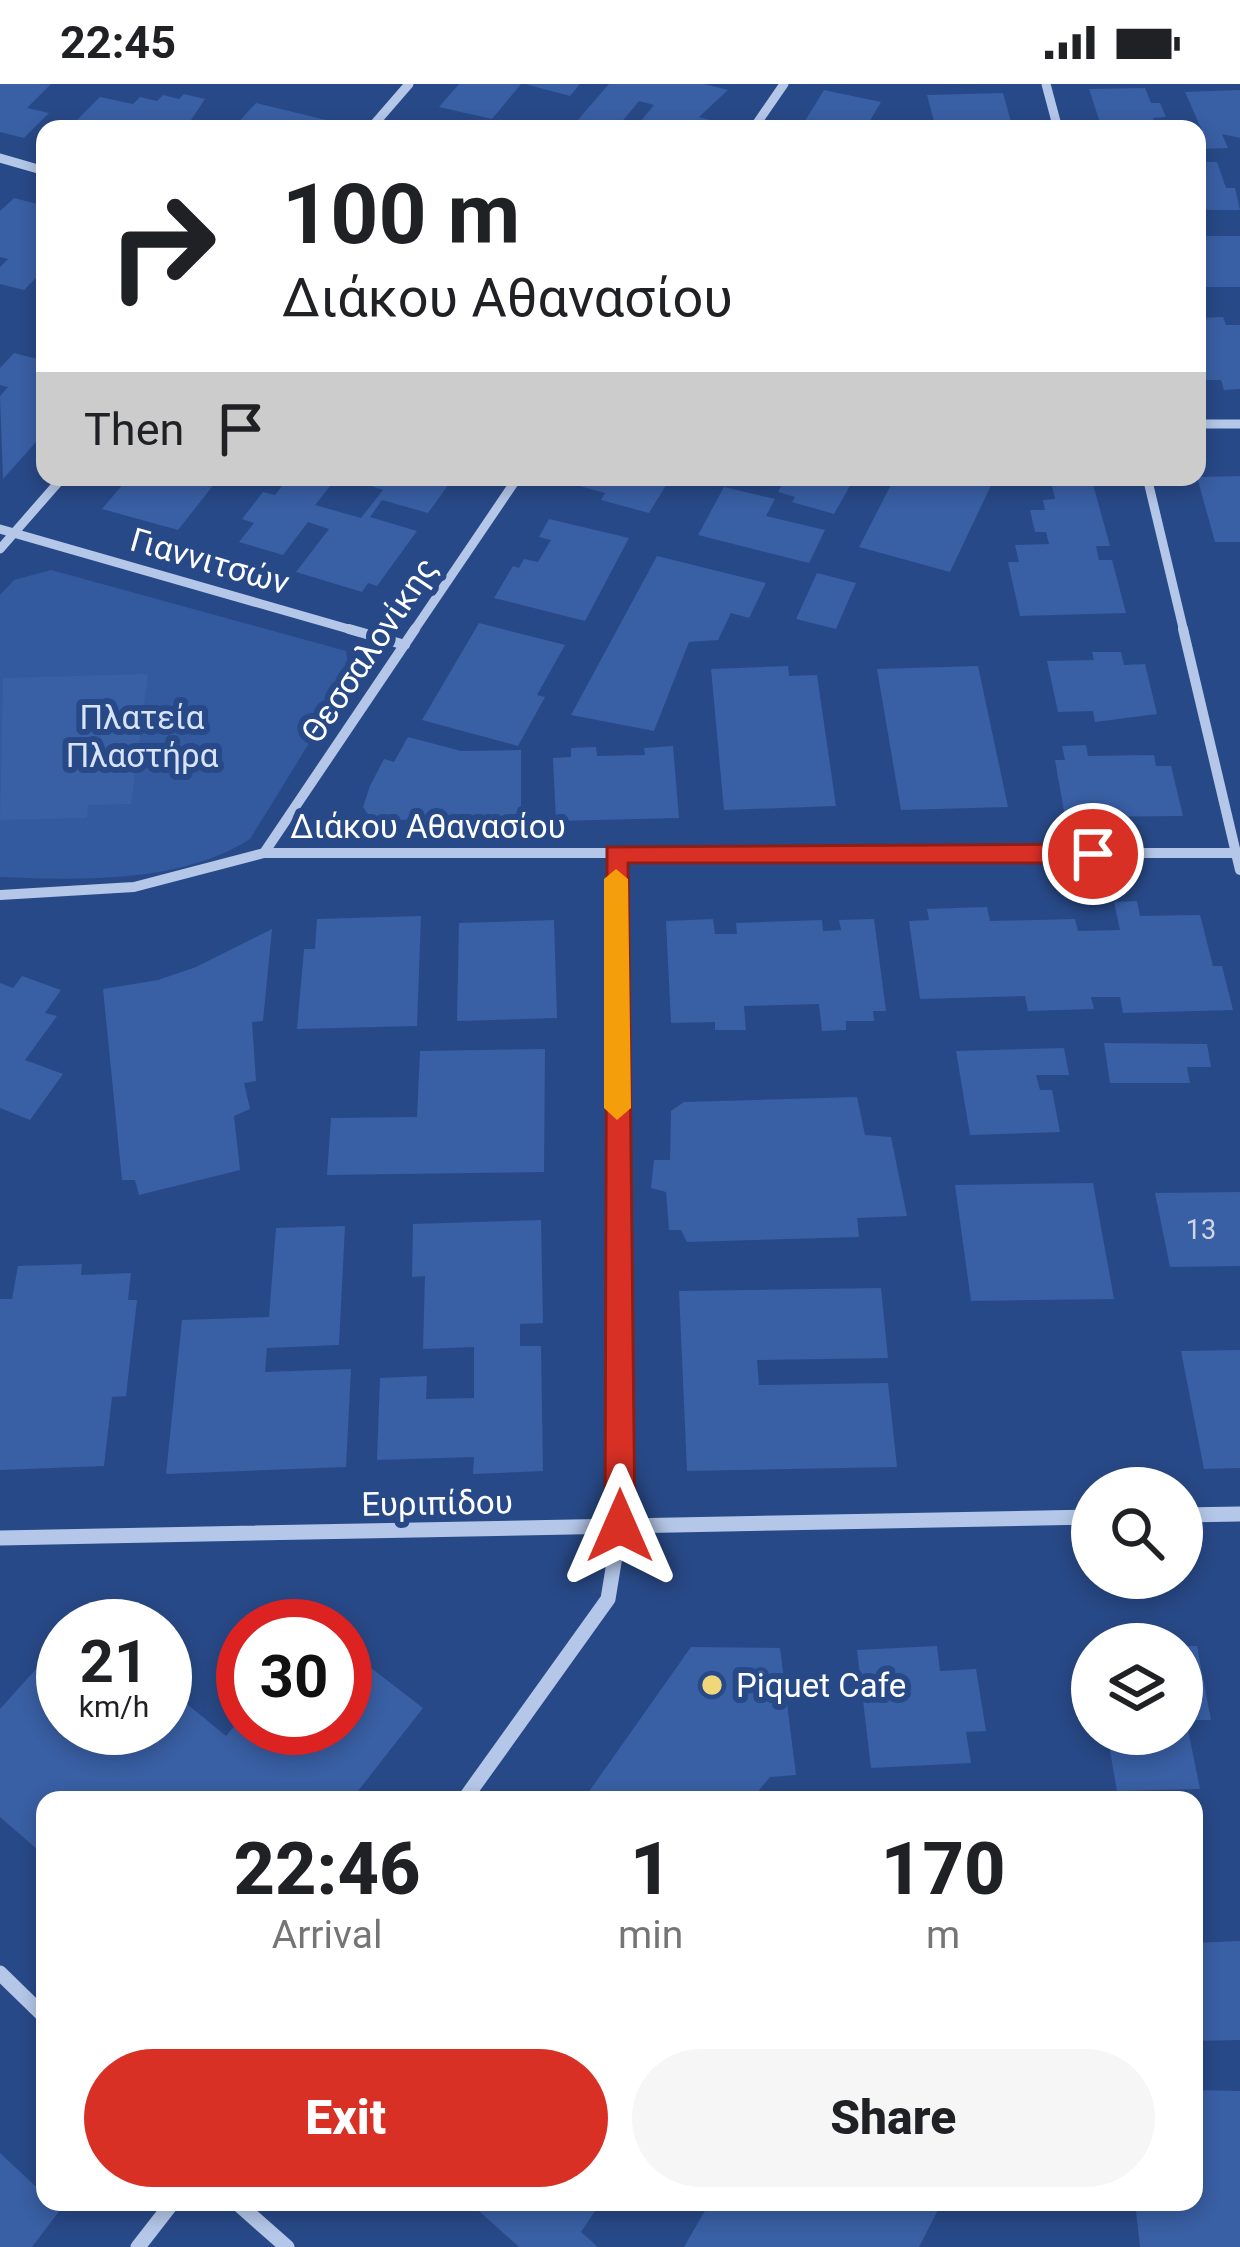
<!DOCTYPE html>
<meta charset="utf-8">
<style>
:root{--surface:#fff;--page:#f6f6f6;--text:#202124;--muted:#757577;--accent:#d93025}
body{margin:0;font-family:Roboto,sans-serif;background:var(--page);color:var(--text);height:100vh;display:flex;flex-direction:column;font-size:45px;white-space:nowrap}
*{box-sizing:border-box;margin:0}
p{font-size:39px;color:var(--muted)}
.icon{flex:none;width:66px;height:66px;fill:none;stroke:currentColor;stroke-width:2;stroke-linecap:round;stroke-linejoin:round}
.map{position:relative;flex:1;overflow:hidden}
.panel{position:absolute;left:36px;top:1707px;width:1167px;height:420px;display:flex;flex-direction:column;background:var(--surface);border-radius:24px;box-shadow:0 6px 18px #0003}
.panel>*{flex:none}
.guide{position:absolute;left:36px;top:36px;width:1170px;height:366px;border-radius:24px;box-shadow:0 6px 18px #0003;background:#fff;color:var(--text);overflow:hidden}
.tools{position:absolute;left:1071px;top:1383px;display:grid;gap:24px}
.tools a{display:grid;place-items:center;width:132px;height:132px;border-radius:50%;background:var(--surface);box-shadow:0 6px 18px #0003;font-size:60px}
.speed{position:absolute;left:36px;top:1515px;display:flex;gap:24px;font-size:60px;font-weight:700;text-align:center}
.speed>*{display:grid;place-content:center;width:156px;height:156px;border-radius:50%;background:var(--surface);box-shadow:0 6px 18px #0003;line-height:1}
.speed small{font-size:30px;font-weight:400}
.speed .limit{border:18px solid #d22;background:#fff;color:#111}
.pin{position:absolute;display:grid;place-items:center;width:102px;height:102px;color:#fff;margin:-51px;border:6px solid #fff;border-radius:50%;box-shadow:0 3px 12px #0007}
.me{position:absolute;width:132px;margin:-66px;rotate:0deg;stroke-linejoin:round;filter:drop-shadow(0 0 9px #0008)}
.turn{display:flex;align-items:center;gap:42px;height:252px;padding:0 48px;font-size:54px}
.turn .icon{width:156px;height:156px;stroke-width:2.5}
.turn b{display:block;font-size:84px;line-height:102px}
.then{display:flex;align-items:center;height:114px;padding:0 48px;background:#0003;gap:24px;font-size:45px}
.eta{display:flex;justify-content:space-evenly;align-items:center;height:204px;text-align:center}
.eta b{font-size:72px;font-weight:800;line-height:84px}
.button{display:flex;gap:24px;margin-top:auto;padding:24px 48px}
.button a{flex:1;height:138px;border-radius:72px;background:var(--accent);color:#fff;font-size:48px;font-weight:800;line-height:138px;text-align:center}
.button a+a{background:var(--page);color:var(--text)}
.status{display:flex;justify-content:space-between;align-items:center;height:84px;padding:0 60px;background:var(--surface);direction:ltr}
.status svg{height:33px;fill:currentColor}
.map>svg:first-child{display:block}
.green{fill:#335a9f}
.building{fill:#395fa4}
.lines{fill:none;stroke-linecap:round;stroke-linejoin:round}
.minor-far2{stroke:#b4c7e8;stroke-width:9}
.minor-far1{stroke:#b4c7e8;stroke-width:10}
.minor{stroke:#b4c7e8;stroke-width:15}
.route{fill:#d93025;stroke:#8d1f18;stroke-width:3}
.slow{fill:#f59e0b}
.poi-dot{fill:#f0d87a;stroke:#284987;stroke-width:4.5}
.labels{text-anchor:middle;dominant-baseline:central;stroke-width:12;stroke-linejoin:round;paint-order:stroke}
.number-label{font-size:27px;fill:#ced7e8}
.street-label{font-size:33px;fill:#fff;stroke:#284987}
.park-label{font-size:33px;fill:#d8e3f7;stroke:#284987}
.poi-label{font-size:33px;fill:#fff;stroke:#284987;text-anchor:start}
</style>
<div class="status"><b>22:45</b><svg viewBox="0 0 49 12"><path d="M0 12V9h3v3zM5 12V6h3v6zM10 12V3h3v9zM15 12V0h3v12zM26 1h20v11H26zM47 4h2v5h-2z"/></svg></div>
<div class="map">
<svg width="1240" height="2163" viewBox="0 0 1240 2163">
<rect width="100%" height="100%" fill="#284987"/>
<path class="green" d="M51 486 346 567 350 593 250 755C179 800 81 796 0 793V511L14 496Z"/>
<path class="building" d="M0 0H51L27 24 49 29 24 54 0 48Z
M459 0H521L492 35 439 23Z
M525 0H580L570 12Z
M609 0H704L728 6 699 33 710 36 703 45H634L654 21 639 17 616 45H570Z
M1145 4 1151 19H1160L1166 33 1153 34 1157 45H1102L1089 5Z
M824 6 881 18 865 45H800Z
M1240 6V54L1222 50 1228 64 1197 65V51H1204L1185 8Z
M1003 9 1013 45H936L927 11Z
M184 10 205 15 185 45H68L100 13 133 20 140 13 157 17 163 11 179 15Z
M256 19 326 36 318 45H232Z
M1197 78H1217L1226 104H1235L1240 126H1197Z
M14 114 45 122V185L24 206 0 200V183L8 175 0 173V127Z
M1197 152H1240V203H1197Z
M1223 233 1226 241H1240V305L1224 306 1221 296H1197V234Z
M14 269 45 277V348L3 395 0 312 8 303 0 301V284Z
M1240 392V458H1215L1197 393Z
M129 393H214L219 394 178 446 102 425Z
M289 393 335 396 315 421 361 434 383 406 343 393H454L428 429 382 416 370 433 417 447 377 502 368 499 362 508 296 488 329 445 308 438 283 471 239 458 254 439 242 435 263 408 275 411Z
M581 393H671L649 429 601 416 605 409 576 401Z
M773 393H855L834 430 792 418 795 413 778 408 784 397Z
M895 393H995L950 488 859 463Z
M1039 393H1091L1110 462H1096L1099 476H1112L1126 529 1020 532 1008 478H1019L1015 461 1049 460 1046 448H1035L1030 426H1045L1043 416 1055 415 1052 402H1041Z
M724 403 775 415 766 432 825 446 809 479 698 451Z
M549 435 629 454 585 537 494 514 513 482 519 484 524 475 538 478 551 456 539 453Z
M657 472 766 499 749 534 731 529 718 556 689 558 654 647 571 631Z
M817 489 856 499 836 545 796 535Z
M479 539 565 561 537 611 545 613 518 662 422 636Z
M1092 568H1121L1124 581 1145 580 1157 630 1095 638 1093 627 1058 628 1047 577 1094 576Z
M788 582 789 592 817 591 836 722 724 726 711 585Z
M978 582 1008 723 901 726 877 585Z
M148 590 131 720 88 721 87 734 0 736 3 594Z
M408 653 461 667 521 666V734L379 736 369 732 363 723 370 702 384 675 394 678Z
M1086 661 1088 672 1154 671 1156 682H1171L1183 732 1065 733 1055 676H1065L1062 662Z
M673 662 679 734 556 737 553 674 571 673V664L596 663 597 672 645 671 644 664Z
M1137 817 1140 832 1200 831 1213 882H1222L1233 926 1123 929 1120 913H1091L1094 925 1028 927 1025 912 920 915 909 837 929 836 927 825 987 823 990 837 1075 835 1078 847 1120 846 1114 818Z
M421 832 417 942 297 945 304 865H315L317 835Z
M713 835 715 850H737L736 839 822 836 823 847 841 846 839 836 874 835 886 927H873L874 937H846V946L822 947 819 920 744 922 746 946H715V938L671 939 666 837Z
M554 836 557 934 457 937 459 839Z
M272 845 263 937 252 938 256 997 244 999 250 1025 234 1032 240 1086 139 1111 135 1096H122L103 905 158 896 196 883Z
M22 892 61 906 45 929 57 932 25 976 63 990 30 1036 0 1024V899L13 904Z
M1104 959 1207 960 1211 983H1187L1190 999H1110Z
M1064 964 1069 991H1036L1040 1006H1052L1060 1048 970 1051 956 967Z
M545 965 544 1088 327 1091 331 1034 417 1033 420 967Z
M857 1013 865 1051 891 1053 907 1132 857 1134 859 1153 687 1158 681 1146H669L666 1108 651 1104 654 1076H670L671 1027 684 1018Z
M1093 1099 1114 1215 971 1217 955 1101Z
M1240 1108V1182L1170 1183 1155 1109Z
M541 1136 543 1239 520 1240V1262H541L543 1387 473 1390 474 1373 377 1376 380 1294 427 1292 426 1315 474 1314V1263L423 1265 425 1192 412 1193 413 1140Z
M345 1142 339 1261 267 1264 265 1288 351 1285 346 1383 166 1390 182 1236 269 1233 276 1144Z
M82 1180 81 1191 131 1189 128 1216H137L126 1312 112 1313 104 1382 0 1386V1215H12L18 1182Z
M881 1204 888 1274 757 1276 759 1301 888 1299 897 1383 687 1387 679 1207Z
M1240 1266V1384L1204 1385 1181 1267Z
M63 1555V1644H165V1602L226 1652 243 1632V1644H345V1564L423 1624 351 1716H45V1772L0 1733V1625Z
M937 1562 940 1587 976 1585 986 1647 966 1648 971 1679 871 1684 857 1566Z
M1182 1562H1197L1211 1636H1186L1200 1705 1117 1707 1107 1650H1182Z
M691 1563 780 1564 796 1691 770 1693 751 1716H583Z
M1240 1857V1956L1194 1957V1859Z
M1194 2006 1240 2007V2163H1140L1135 2118H1194Z
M0 2069 45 2111V2118L60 2126 32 2163H0Z
M469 2118H601L581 2148 598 2163H519Z
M710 2118H932L939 2124 919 2163H684Z"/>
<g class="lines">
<path class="minor-far2" d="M1046 0 1058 45
M370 45 409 0
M753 45 784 0
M0 74 45 87
M1197 340H1240
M1147 393 1184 548
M0 445 359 548
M0 465 63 393
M413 548 518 393"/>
<path class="minor-far1" d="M349 545 405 561
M1183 545 1240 786
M264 769 415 545
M616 770 619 1253
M0 811 134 803 264 769H1240"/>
<path class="minor" d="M1182 1431 1240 1430
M0 1454 1092 1433
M464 1716 608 1515 620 1442 619 1250
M0 1889 45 1933
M236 2118 287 2163
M138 2163 173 2118"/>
</g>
<path class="route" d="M1093 760 1105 770 1093 779H628L635 1442 631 1452 620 1457 609 1452 605 1442 607 763Z"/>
<path class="slow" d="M616 785 628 795 631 1024 617 1036 604 1024V795Z"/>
<circle class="poi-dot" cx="712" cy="1601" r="12"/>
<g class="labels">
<g class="number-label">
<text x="1201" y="1146">13</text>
</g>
<g class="street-label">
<text transform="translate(210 477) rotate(16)">Γιαννιτσών</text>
<text transform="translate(369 566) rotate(-56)">Θεσσαλονίκης</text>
<text x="428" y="742">Διάκου Αθανασίου</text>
<text transform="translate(437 1419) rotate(-1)">Ευριπίδου</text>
</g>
<g class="park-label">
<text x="142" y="633">Πλατεία<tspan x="142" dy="38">Πλαστήρα</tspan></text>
</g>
<g class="poi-label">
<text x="736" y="1601">Piquet Cafe</text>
</g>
</g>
</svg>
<div class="tools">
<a><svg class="icon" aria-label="search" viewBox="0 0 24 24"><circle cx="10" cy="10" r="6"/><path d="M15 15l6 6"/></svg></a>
<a><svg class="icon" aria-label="layers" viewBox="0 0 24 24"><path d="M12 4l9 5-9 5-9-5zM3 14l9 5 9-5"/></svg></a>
</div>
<div class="speed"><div>21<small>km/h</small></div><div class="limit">30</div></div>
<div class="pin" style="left:1093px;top:770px;background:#d93025"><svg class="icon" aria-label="arrive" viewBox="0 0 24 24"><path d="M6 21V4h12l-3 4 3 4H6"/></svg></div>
<svg class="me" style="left:620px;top:1442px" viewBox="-20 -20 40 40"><path d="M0-17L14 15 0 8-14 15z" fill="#d93025" stroke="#fff" stroke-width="4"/></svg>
<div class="guide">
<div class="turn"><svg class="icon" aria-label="right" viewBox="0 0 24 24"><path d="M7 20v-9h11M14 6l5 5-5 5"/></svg><div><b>100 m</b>Διάκου Αθανασίου</div></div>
<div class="then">Then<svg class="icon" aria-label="arrive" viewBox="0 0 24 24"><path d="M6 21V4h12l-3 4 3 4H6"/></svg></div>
</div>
<section class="panel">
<div class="eta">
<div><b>22:46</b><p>Arrival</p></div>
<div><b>1</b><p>min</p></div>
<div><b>170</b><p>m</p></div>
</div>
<div class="button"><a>Exit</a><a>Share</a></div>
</section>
</div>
